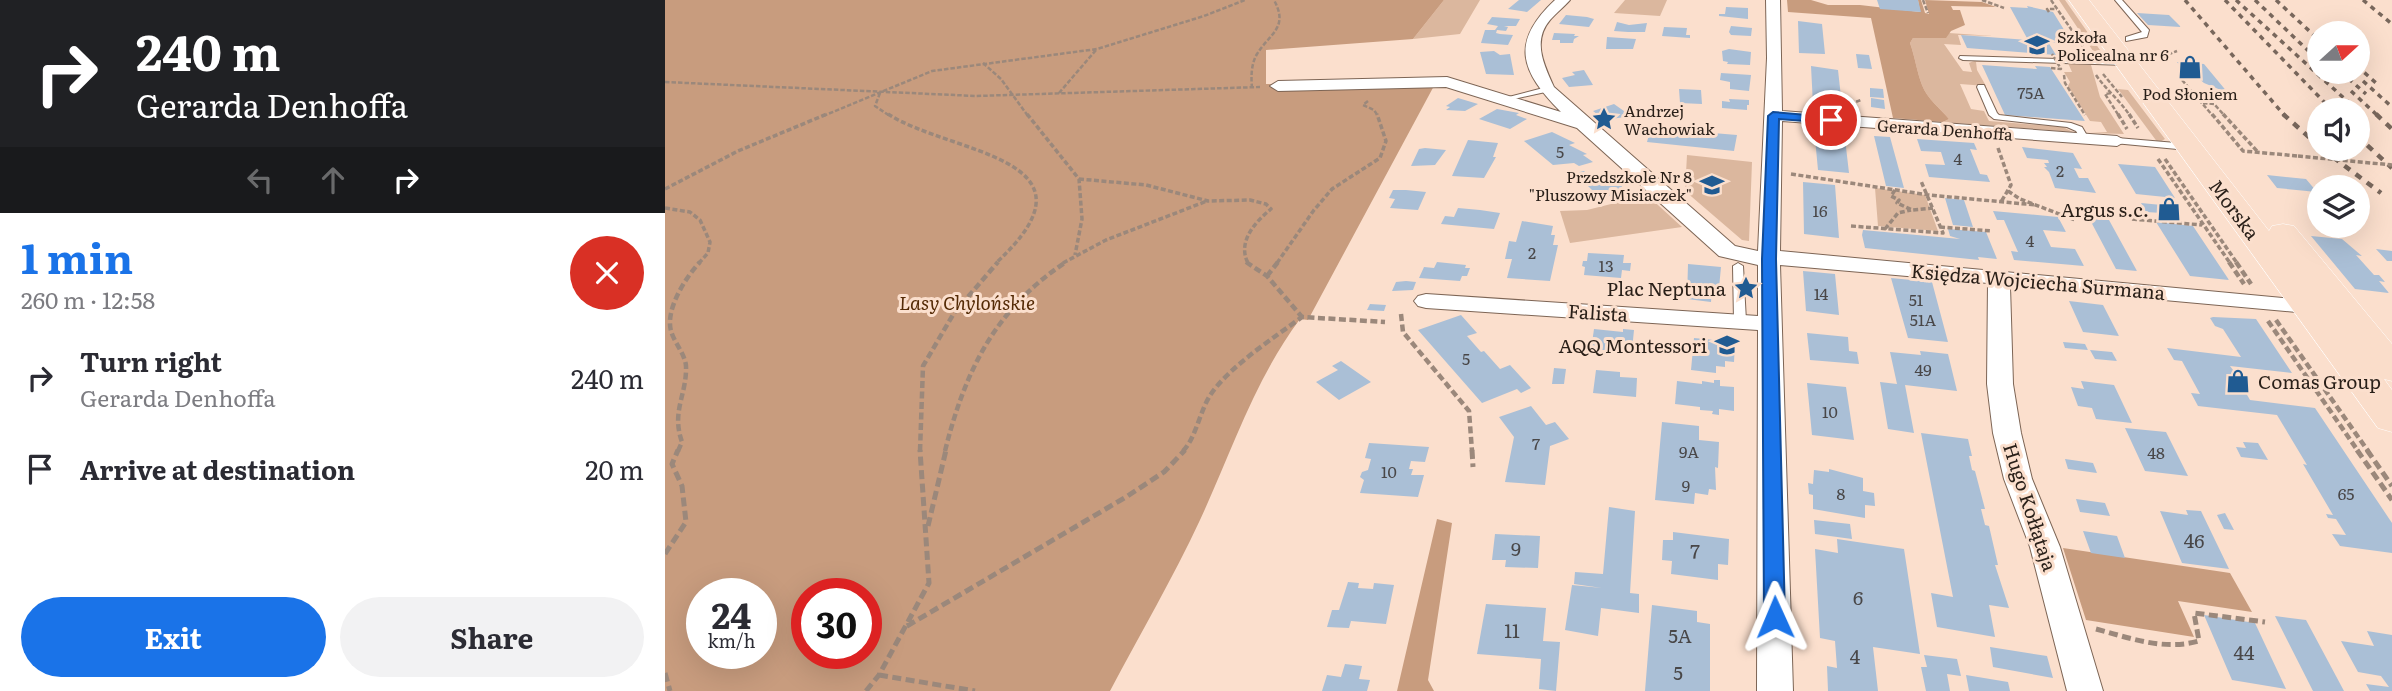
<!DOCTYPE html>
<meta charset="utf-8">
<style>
:root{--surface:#fff;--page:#f2f2f3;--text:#2b2b33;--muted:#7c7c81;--accent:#1a73e8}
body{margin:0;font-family:Literata,serif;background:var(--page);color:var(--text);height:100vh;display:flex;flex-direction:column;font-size:26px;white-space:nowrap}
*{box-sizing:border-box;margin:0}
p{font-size:23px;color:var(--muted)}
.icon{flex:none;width:38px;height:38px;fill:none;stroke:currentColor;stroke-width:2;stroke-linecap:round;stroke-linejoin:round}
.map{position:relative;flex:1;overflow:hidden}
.sheet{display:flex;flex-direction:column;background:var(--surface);width:665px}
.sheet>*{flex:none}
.banner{background:#202124;color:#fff;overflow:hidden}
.needle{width:46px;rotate:69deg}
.controls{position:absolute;left:1642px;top:21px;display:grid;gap:14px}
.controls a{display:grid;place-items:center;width:63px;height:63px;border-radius:50%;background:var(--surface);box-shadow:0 7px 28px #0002;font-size:35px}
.speed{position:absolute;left:21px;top:578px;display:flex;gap:14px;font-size:35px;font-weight:700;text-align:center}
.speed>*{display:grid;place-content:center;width:91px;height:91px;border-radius:50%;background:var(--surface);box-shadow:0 7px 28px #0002;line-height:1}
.speed small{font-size:18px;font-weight:400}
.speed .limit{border:10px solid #d22;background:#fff;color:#111}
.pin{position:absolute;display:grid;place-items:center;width:60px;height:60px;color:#fff;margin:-30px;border:4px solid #fff;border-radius:50%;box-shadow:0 2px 7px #0007}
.me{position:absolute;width:77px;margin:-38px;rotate:359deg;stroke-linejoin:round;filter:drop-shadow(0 0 5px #0008)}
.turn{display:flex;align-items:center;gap:24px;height:147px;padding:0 21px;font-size:32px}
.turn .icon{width:91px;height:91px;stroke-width:2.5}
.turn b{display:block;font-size:49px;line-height:60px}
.lanes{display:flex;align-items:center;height:66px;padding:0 21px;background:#0003;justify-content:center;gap:35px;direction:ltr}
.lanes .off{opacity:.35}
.round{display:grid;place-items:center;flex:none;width:74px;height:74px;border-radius:37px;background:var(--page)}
.head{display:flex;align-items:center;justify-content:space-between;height:119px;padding:0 21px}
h1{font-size:42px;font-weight:700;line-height:52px;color:var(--accent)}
.action{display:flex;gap:14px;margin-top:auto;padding:14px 21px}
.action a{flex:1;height:80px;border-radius:42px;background:var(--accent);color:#fff;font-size:28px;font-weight:700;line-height:80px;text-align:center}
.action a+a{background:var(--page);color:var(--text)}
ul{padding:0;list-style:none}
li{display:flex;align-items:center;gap:21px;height:91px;padding:0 21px}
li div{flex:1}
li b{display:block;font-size:26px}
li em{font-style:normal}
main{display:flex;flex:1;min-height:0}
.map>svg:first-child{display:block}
.green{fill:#dbb79e}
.forest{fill:#c89c7e;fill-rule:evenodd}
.building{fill:#aabfd6}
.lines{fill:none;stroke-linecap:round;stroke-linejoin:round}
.lane-casing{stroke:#7d6555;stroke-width:2}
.street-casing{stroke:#7d6555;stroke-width:2}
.primary-casing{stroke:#fff;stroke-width:1}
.path-far3{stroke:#9b887b;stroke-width:2.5;stroke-dasharray:4.5 2;stroke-linecap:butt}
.path-far2{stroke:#9b887b;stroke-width:3.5;stroke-dasharray:5 2.5;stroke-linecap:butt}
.path-far1{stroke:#9b887b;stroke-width:4.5;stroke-dasharray:7 3.5;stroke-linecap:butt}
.path{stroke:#9b887b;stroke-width:5;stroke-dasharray:9 4.5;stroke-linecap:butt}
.lane{fill:#fff;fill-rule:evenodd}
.street{fill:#fff;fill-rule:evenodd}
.primary{fill:#faddca;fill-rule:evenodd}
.rail-far1{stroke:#78675c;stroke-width:3.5;stroke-dasharray:5 5;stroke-linecap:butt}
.rail{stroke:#78675c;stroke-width:4.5;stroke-dasharray:7 7;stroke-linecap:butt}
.path-bridge-far1{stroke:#9b887b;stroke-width:2.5;stroke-dasharray:4.5 2;stroke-linecap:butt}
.path-bridge{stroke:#9b887b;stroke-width:3.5;stroke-dasharray:5 2.5;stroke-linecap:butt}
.route{fill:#1a73e8;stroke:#114b97;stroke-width:2}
.labels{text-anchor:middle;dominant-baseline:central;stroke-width:6;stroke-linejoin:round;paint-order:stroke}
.far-poi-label{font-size:16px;fill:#291f18;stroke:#fbdfcd;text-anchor:start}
.number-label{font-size:16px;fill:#494748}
.far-street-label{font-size:16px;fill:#291f18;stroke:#fbdfcd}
.poi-label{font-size:19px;fill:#291f18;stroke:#fbdfcd;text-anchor:end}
.street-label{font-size:19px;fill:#291f18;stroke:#fbdfcd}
.park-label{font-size:19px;font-style:italic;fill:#542a05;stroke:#fbdfcd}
.near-number-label{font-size:19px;fill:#494748}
</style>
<main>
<section class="sheet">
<div class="banner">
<div class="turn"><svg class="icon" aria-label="right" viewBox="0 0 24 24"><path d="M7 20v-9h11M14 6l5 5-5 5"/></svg><div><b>240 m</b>Gerarda Denhoffa</div></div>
<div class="lanes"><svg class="icon off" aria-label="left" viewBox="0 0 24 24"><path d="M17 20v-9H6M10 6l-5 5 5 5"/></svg><svg class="icon off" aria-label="ahead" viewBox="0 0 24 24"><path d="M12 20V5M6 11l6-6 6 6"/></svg><svg class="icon" aria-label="right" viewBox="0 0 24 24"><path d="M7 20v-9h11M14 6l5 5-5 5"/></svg></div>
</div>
<div class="head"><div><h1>1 min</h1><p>260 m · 12:58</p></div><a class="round" style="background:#d93025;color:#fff"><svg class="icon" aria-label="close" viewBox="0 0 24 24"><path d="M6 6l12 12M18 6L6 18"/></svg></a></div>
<ul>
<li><svg class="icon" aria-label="right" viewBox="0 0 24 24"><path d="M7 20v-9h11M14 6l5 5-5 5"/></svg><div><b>Turn right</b><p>Gerarda Denhoffa</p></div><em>240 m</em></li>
<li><svg class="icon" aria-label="arrive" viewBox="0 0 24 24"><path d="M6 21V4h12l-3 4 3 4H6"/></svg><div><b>Arrive at destination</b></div><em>20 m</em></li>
</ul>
<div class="action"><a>Exit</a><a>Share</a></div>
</section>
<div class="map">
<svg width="1727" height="691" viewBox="0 0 1727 691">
<rect width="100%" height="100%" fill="#fbdfcd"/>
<path class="green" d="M779 0H815L795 34 748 39Z
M960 0H1002L995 16 949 13Z
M1394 0H1400L1442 60H1434Z
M1284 33 1328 36 1293 35 1296 45 1279 44 1298 71 1307 72 1304 63C1314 58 1329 61 1340 61V62H1311L1312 70 1321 86 1295 84 1306 109 1319 111 1324 121 1398 127 1408 132 1278 122 1284 119C1276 109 1262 99 1257 85 1252 72 1250 57 1245 43L1248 38Z
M1403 63 1426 65 1435 97 1459 134 1425 133 1442 132 1436 122 1425 121 1403 86 1405 82 1399 72H1407Z
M1453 89 1463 90 1500 139 1493 143Z
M1022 155 1087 162 1084 241 1077 240 1020 191Z
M1210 188 1260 195 1273 231 1213 226Z
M982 195 1017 227 905 243 895 211 922 210Z"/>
<path class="forest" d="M0 0H779L748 39 601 50V84H770L643 320 635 319C590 379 566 453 535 520 508 578 475 634 445 691H0ZM37 593H96V653H37ZM142 593H201V653H142Z
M1122 0H1146L1163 5H1195L1255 12 1253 0H1256L1260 13 1264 14 1260 0 1317 2 1331 7 1286 6 1288 10H1295L1300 25 1286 31 1281 38H1248L1245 43C1250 57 1252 72 1257 85 1262 99 1276 109 1284 119L1278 122 1228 118 1206 18 1123 12Z
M772 519 787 523 763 680 769 691H732Z
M1398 548 1565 573 1587 612 1513 601 1529 637 1421 620Z"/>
<path class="building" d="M854 0H876L862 12 843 9Z
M1212 0H1253L1256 12 1215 9Z
M1362 6 1388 12 1406 41 1399 40 1401 43 1383 42 1391 55 1302 48 1296 35 1363 40 1345 7 1363 8Z
M1061 7 1083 8V19L1054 16V14H1060Z
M1472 13 1504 15 1516 27 1483 25Z
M901 15 922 17 929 19 924 27 894 24Z
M827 17 855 19 851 26H839L843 27 841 31 832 30 831 33 835 34 848 35 843 45 816 43 820 30H830L833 26 822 24Z
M1133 21 1157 24 1160 54 1134 53Z
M952 22 964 25 982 23 980 32H963L949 31Z
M1066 26 1087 28 1086 36 1066 35 1064 32Z
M999 27 1022 28 1021 35H1025V38L997 36Z
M889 33 910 34 909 36H914L909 39 908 43H895V40H887Z
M942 37 971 39 968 49H941Z
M1064 49 1086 52 1085 65 1062 64 1063 62 1058 61 1057 51Z
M829 51 835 55 845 54 849 75 821 74 815 52Z
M1191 54 1204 55 1207 69 1193 68Z
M1512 62 1539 64 1563 93 1539 83 1525 71H1519Z
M1317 65 1372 69 1370 66 1385 67 1420 121 1340 115Z
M1146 66 1173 70 1177 106 1148 105Z
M919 70 928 85 904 87 897 78 910 75 907 72Z
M1056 73 1086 75 1084 91 1065 89V82L1055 80Z
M1205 88 1218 89 1219 98 1205 97Z
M1014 89 1036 90 1037 104 1015 103Z
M793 98 813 104 800 111 781 110 785 107 781 106Z
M1206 98 1219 100 1220 109 1206 107Z
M1064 99 1084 100V105H1082V110L1057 108V101L1065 102Z
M949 104 966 116 940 120 928 111Z
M832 109 854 113 851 115 862 119 845 129 814 119Z
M1149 128 1179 130 1184 173 1153 170Z
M985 131 1035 136 1036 132 1072 135 1069 151 982 142Z
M887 132 910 143 904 145 922 154 918 155 928 162 914 166 909 163 888 165 859 141Z
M1209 136 1225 137 1239 188 1221 186Z
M1252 139 1309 143 1312 150 1305 149 1315 174 1322 175 1325 182 1264 177 1260 164 1280 165 1276 152 1256 151Z
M803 140 833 143 828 157H831L819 178 787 176Z
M1357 147 1408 153 1417 169 1409 168 1414 178H1423L1431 193 1390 188 1384 172 1379 167H1382L1379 163H1384L1383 160 1362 158Z
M760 148 781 150 770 165 746 166 754 149Z
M1453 164 1490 167 1510 198 1471 194Z
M919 171 925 178 947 176 962 192 935 198 919 182 911 184 903 175Z
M1602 175 1641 179 1652 192 1612 188Z
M1138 182 1170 185 1174 238 1139 234Z
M728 190H741L761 192 753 210 725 208 730 199 724 198Z
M1280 198 1299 200 1308 227 1288 225Z
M1476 203 1507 206 1513 214 1481 212Z
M793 208 815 210 835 213 829 229 776 224 780 216 789 217Z
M1328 211 1393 217 1401 232 1378 230 1386 247 1410 249 1419 266 1349 260 1346 251 1353 252 1339 220H1332Z
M1424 218 1444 220 1472 271 1451 269Z
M857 221 888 226 886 235H890L888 245H893L885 281 842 278 847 259H840L844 241 851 242Z
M1491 222 1528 226 1564 280 1525 276Z
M1283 229 1321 232 1332 259 1313 257 1314 260 1200 248 1197 235 1198 230 1295 239 1285 236Z
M1646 236 1677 239 1697 256 1691 255 1709 275H1714L1720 282 1714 281 1724 293 1690 289Z
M1711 249 1727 251V261H1722Z
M923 253 959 255 958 263H966L965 271 957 270 956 278 919 275 920 267 917 266 918 261H922Z
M772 262 801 265 800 268H805L802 276H797L795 281 754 278 759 267 769 268Z
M1023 264 1056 267 1054 288 1047 287 1046 302 1022 299Z
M1138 271 1170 274 1174 315 1141 311Z
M1226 278 1267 282 1283 342 1243 338Z
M731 282 741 281 751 282 748 290 727 291Z
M1404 301 1438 305 1454 336 1418 332Z
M705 304 721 305 719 311 702 310Z
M796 315 812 333 802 336 816 352 819 351 835 369 845 365 866 388 856 393 852 389 817 403 753 330Z
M1548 317 1591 319 1627 373 1565 366 1581 387 1577 386 1585 400 1650 408 1727 523V553L1675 546 1667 534 1681 535 1671 519 1663 518 1661 514 1668 515 1638 464 1642 465 1612 415 1533 406 1526 393 1535 394 1517 361 1509 360 1502 348 1576 357 1558 329 1550 326 1545 318Z
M929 329 958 332V329L969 330 967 350H926Z
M1142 333 1183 337 1184 351 1192 352 1194 364 1145 360Z
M1029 338 1070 342 1069 362 1060 361V367L1051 366V373L1026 370Z
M1398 342 1420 344 1423 350 1400 348Z
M1425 350 1447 352 1452 361 1430 359Z
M1255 351 1283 354 1292 391 1240 385 1249 433 1223 429 1215 382 1232 384 1225 352 1256 355Z
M676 361 706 382 674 400 651 382 673 370 667 366Z
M889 368 901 369 899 384H887Z
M931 370 955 372V377L972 378 971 397 928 393Z
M1049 380H1055V386L1069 387V411L1054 409V415L1047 414 1048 411 1035 410V407L1010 404 1012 381 1037 384V381L1049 383Z
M1416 381 1449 385 1467 423 1431 419 1427 408 1413 406 1406 387 1419 389Z
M1142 383 1181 387 1189 440 1147 435Z
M866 406 881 425 890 422 904 439 885 446 880 485 840 482 849 437 834 417Z
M997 422 1034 426V440L1054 442 1053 468 1050 467 1051 490 1044 489 1043 495 1030 493 1029 504 990 500Z
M1460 428 1501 432 1523 476 1480 471Z
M1256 433 1303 439 1307 456H1304L1307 470 1310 471 1320 509H1316L1320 525 1324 526 1333 565H1330L1344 608 1324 605 1330 637 1272 627 1266 593 1288 597Z
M1578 442 1593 443 1603 460 1576 457 1571 447 1581 448Z
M704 443 764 447 760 462 746 461 744 469H748L746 475H759L753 497 695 493 699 480 695 477 697 472 703 470 706 459 700 458Z
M1400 459 1428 463 1432 473 1403 469Z
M1164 469 1198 478V491L1209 493 1210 506 1200 505V518L1148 509V495L1144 494 1143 483 1148 484 1149 470 1164 472Z
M1411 499 1440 503 1445 516 1415 512Z
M944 507 970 511 965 593 974 594V613L936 608 933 636 900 630 907 585 937 588 909 584 910 572 938 574Z
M1521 510 1536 511 1564 569 1517 563 1495 511 1523 515Z
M1560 513 1569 530 1559 529 1552 515Z
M1149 520 1185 524 1187 539 1150 534Z
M1418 531 1452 536 1460 558 1426 553Z
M1008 532 1064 539 1063 565 1053 564V580L1006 574 1007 561 997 560 998 540H1008Z
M830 534 875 536 873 568 840 567 841 560H827Z
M1172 539 1239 549 1255 654 1208 647 1213 691H1163L1162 666 1172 668 1170 641 1155 638 1150 549 1173 553Z
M683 582 694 583 693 588 708 589 709 583 729 585 721 624 686 621 684 628 662 627 667 610H674Z
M821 604 881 608 878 641 895 642 891 691 874 689 876 659 812 654Z
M987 605 1032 611V622L1045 624V691H980Z
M1539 615 1590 623 1621 689 1567 680Z
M1610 616 1641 620 1679 691H1648Z
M1702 631 1727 635V691H1705L1701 684 1724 687 1716 676 1693 672 1676 641 1709 646Z
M1325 647 1382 656 1388 678 1328 667Z
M1259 655 1292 659 1296 676 1282 674 1285 691H1261L1256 667H1262Z
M680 664 697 666 694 679 705 680 702 691H657L662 675 676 677Z
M1301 675 1343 682 1345 691H1304Z"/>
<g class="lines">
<g class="lane-casing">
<path id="lane" d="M1450 0H1457L1484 30 1482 37 1461 41V37L1477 32Z
M1295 56 1461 61 1465 63 1461 65 1298 60 1294 58Z
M1313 85H1319L1332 113 1334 115 1406 123 1417 127 1424 139 1417 141 1411 131 1402 127 1329 119 1324 115 1312 87Z
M882 87 886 89 885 91 840 101 836 99Z
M1452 138 1523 144 1528 147 1523 150 1449 143V139Z
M1073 263 1078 266 1081 321 1075 325 1069 321 1068 266Z"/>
</g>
<g class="street-casing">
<path id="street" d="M890 0H905C899 7 891 13 885 20 867 41 879 65 889 87L1070 246 1093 251 1102 58 1101 0H1115L1117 111 1452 136 1461 141 1452 146 1117 121 1115 251 1650 301 1654 306 1650 311 1642 313 1345 286 1348 384 1356 433 1367 479 1395 547 1438 691H1402L1365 547 1339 479 1328 433 1322 384 1323 283 1115 265 1128 691H1092L1093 330 761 308 753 306 749 301 753 296 761 294 1093 316V265L1054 256 912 128 781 87 613 91 605 86 613 81 782 77 896 112C855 71 845 42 890 0Z"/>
</g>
<g class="primary-casing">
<path id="primary" d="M1404 0H1424L1604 231 1607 226 1618 224 1629 226 1727 344V381L1719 379 1727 390V432L1713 428Z"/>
</g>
<path class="path-far3" d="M1258 0 1263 13
M1317 0 1339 8
M1386 0 1419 48
M1384 12 1382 9H1392
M1497 57 1512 51
M318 63 336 79 363 116
M1438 74 1457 97
M1399 75 1400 83 1420 115
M1431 75C1441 90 1455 100 1465 116
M1517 80 1548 116
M0 82 311 96 595 87
M587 88C586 77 586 64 592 54 605 33 624 28 609 0
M215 93 210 106 225 116
M394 93 431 50
M1446 93 1440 94 1454 116
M703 101 698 105 709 110 713 116
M1538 103 1549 104 1560 116
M1185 104 1196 100
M158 116 267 71 432 49 539 16 580 0"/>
<path class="path-far2" d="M223 114C284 154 446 157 331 263
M362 114 414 179 417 219 410 255
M1453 114 1462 129
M1464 114 1473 128
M1547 114 1578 151 1633 156
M1558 114 1592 151
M1333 148 1346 185 1336 202
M1493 159 1565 263
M1500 159 1572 263
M1126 174 1264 195 1371 205
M414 179 481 185 543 201 585 200 601 204 606 209C590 222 572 242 583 263
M0 189 73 151 162 114
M1230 190 1226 196 1234 200 1232 203 1247 210 1268 208
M1343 191 1355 199 1410 220
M0 208 25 212 35 220 45 242 43 253 34 263
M1467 219 1537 225
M1186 226 1278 233 1256 181
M1275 227 1327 231
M1220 229 1233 213 1246 210
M398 263 441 240 542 201
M612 263 649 210 667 189 715 158 721 141 712 114"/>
<path class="path-far1" d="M581 262 602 276 637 317
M1564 262 1579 284
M1571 262 1586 284
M602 276 613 262
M736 314 738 332 804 411 807 451
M1611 320 1703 451
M1603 321 1693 451
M13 451 17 442C6 411 22 395 21 366 20 354 9 342 6 331 0 309 21 277 35 262
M255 451 258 366 289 313 333 262
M280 451C300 371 330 309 401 262
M518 451C531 438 535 410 546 394 565 366 610 337 637 317L720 322"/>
<path class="path" d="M807 450 808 467
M1692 450 1727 500
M1702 450 1727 486
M263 526 281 450
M0 554 21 522 17 486 7 464 13 450
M242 626 461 497 499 472 520 450
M1431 629C1465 638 1499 651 1534 641L1529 613 1600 622
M0 673 5 691
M214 675 310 691
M201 691 214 675 264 583 255 450"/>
<use href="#lane" class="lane"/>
<use href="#street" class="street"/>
<use href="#primary" class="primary"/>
<path class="rail-far1" d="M1520 0 1620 116
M1560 0 1667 110
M1571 0 1692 110
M1590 0 1654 61
M1611 0 1654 40
M1698 0 1727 24
M1692 66 1711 83
M1676 72 1701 94
M1698 81 1727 107
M1686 91 1713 116"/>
<path class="rail" d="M1618 114 1654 146
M1711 114 1727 129
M1692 136 1727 168
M1657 149 1716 193"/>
<path class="path-bridge-far1" d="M1386 68 1396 69 1387 54"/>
<path class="path-bridge" d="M1633 156 1727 165"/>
</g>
<path class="route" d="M1108 112 1166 117 1172 120 1166 123 1114 119 1111 259 1120 617 1117 623 1110 626 1102 623 1099 617 1097 259 1103 116Z"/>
<defs>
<g id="university-bare" transform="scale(1.89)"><path d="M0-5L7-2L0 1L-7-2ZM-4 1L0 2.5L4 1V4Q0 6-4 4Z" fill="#205b92" stroke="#fbdfcd" stroke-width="2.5" paint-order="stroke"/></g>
<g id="shop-bare" transform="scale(1.89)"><path d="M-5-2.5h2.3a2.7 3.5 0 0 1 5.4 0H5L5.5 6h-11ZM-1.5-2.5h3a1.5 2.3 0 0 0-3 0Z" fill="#205b92" stroke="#fbdfcd" stroke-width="2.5" paint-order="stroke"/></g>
<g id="sight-bare" transform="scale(1.89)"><path d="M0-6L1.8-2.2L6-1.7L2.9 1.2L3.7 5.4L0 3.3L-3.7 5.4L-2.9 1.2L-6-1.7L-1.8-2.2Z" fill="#205b92" stroke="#fbdfcd" stroke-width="2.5" paint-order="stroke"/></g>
<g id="school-bare" transform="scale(1.89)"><path d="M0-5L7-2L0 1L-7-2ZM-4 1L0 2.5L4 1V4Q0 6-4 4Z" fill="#205b92" stroke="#fbdfcd" stroke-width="2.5" paint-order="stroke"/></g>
</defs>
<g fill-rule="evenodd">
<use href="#university-bare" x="1372" y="45"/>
<use href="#shop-bare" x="1525" y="67"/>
<use href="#sight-bare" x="939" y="119"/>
<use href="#school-bare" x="1047" y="185"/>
<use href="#shop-bare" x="1504" y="209"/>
<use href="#sight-bare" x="1081" y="288"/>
<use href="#school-bare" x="1062" y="345"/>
<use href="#shop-bare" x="1573" y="381"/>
</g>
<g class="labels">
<g class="far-poi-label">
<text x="1392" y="36">Szkoła<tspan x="1392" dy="18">Policealna nr 6</tspan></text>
<text x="1525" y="93" text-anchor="middle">Pod Słoniem</text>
<text x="959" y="110">Andrzej<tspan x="959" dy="18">Wachowiak</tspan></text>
<text x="1027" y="176" text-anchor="end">Przedszkole Nr 8<tspan x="1027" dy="18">"Pluszowy Misiaczek"</tspan></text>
</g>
<g class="number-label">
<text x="1366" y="92">75A</text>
<text x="895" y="151">5</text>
<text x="1293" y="158">4</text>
<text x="1395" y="170">2</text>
<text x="1155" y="210">16</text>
<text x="1365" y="240">4</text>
<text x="867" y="252">2</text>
<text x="941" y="265">13</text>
<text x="1156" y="293">14</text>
<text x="1251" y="299">51</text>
<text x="1258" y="319">51A</text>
<text x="801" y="358">5</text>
<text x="1258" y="369">49</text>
<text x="1165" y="411">10</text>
<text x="871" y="443">7</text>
<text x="1024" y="451">9A</text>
<text x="1491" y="452">48</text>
<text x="724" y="471">10</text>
<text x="1021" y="485">9</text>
<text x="1176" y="493">8</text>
<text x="1681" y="493">65</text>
</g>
<g class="far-street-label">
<text transform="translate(1280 129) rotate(4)">Gerarda Denhoffa</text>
</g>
<g class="poi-label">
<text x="1484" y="209">Argus s.c.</text>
<text x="1061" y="288">Plac Neptuna</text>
<text x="1042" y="345">AQQ Montessori</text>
<text x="1593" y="381" text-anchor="start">Comas Group</text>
</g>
<g class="street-label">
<text transform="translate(1570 209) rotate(53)">Morska</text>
<text transform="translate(1373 281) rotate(5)">Księdza Wojciecha Surmana</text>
<text transform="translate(933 312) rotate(4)">Falista</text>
<text transform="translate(1366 507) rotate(72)">Hugo Kołłątaja</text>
</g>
<g class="park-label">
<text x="302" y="302">Lasy Chylońskie</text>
</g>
<g class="near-number-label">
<text x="1529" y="540">46</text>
<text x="851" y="548">9</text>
<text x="1030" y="550">7</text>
<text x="1193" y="597">6</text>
<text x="847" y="630">11</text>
<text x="1015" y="635">5A</text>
<text x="1579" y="652">44</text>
<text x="1190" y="656">4</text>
<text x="1013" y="672">5</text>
</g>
</g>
</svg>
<div class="controls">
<a><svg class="needle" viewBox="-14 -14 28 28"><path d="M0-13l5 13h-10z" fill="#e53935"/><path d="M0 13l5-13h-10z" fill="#7c7c81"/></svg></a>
<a><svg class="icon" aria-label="sound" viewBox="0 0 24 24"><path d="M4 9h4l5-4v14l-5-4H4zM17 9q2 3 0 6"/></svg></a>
<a><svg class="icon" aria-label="layers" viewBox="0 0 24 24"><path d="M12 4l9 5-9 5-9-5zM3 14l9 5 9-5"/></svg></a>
</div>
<div class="speed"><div>24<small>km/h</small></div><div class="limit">30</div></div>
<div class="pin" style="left:1166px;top:120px;background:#d93025"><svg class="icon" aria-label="arrive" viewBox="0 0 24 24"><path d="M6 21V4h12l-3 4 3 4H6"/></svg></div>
<svg class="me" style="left:1110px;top:617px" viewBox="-20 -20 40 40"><path d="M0-17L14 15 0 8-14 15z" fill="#1a73e8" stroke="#fff" stroke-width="4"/></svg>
</div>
</main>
